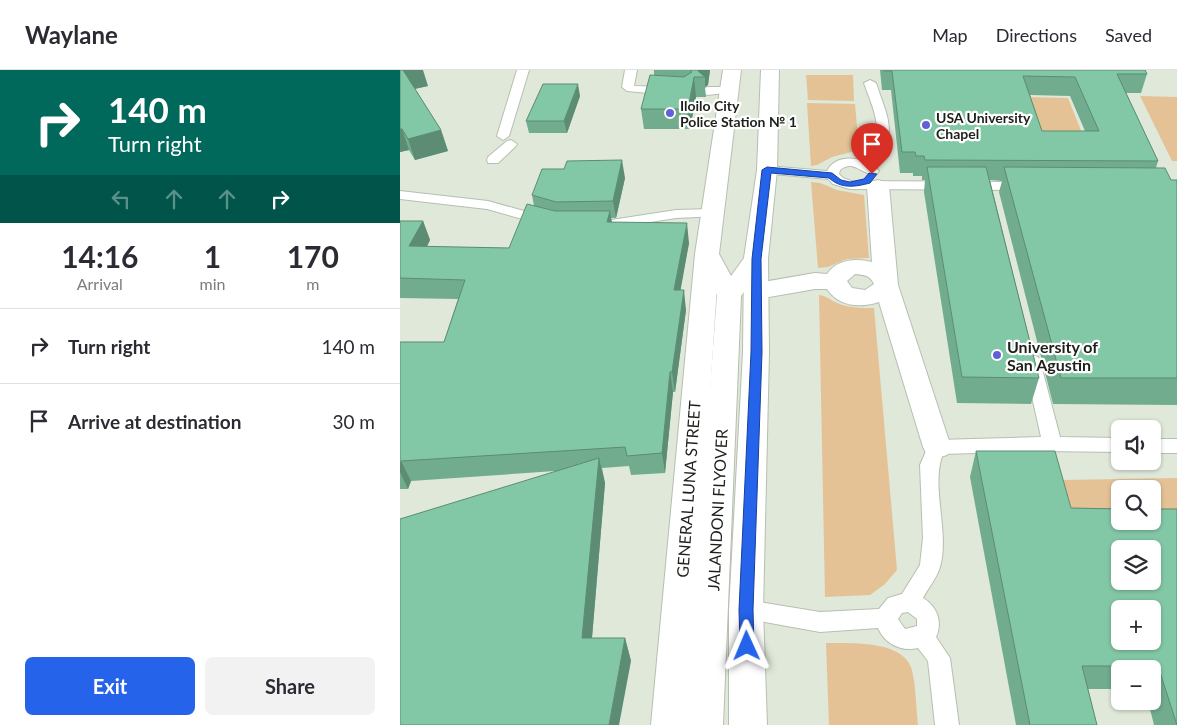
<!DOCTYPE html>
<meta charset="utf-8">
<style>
:root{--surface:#fff;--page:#f2f2f3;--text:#2b2b33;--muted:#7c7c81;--line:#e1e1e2;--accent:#2563eb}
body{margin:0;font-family:Lato,sans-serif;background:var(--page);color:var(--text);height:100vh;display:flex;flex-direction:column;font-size:19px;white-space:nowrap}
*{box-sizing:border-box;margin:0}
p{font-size:16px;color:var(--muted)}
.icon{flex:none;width:28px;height:28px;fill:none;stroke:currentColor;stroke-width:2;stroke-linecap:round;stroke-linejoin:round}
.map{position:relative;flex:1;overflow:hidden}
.side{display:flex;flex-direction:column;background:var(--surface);width:400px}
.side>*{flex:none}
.top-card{background:#00695c;color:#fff;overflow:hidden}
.controls{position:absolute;left:711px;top:350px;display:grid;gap:10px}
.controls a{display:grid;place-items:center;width:50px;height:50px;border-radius:8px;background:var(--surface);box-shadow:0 1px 4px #0004;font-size:25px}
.pin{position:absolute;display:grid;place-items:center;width:42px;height:42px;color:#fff;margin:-51px -21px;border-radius:50% 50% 50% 0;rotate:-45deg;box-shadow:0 0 5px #0007}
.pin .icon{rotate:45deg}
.me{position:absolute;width:55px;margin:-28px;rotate:359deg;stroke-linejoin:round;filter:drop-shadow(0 0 4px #0008)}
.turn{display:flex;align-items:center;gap:18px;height:105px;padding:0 25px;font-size:22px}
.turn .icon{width:65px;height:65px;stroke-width:2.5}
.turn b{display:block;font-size:35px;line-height:42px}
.lanes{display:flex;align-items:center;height:48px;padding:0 25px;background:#0003;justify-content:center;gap:25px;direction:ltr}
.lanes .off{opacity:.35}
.eta{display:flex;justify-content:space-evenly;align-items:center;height:85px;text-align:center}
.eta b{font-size:30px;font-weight:700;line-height:35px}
.button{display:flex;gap:10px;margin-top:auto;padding:10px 25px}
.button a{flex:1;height:58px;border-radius:8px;background:var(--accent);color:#fff;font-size:20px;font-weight:700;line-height:58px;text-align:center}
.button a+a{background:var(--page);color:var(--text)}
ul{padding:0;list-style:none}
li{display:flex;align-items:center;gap:15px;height:75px;padding:0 25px;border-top:1px solid var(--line)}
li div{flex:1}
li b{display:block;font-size:19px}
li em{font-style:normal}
header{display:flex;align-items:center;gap:30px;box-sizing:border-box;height:70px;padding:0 25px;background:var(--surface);border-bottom:1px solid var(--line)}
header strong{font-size:24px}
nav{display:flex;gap:28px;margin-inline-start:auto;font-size:18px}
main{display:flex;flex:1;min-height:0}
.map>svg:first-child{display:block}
.green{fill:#e4c295;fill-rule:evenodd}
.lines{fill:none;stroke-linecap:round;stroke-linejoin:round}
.lane-casing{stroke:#b6bfb0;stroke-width:2}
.street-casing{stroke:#b6bfb0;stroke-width:2}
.secondary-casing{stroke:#b6bfb0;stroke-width:2}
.highway-casing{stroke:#b6bfb0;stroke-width:2}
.lane{fill:#fff;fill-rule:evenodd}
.street{fill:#fff;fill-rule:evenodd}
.secondary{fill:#fff;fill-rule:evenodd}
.highway{fill:#fff;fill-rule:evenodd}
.wall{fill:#71ac8f;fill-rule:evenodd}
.shaded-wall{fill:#5c8c74}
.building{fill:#83c8a6;stroke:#5c8c74;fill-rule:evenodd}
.route{fill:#2563eb;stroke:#184099}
.poi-dot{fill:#6060d8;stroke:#fff;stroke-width:2}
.labels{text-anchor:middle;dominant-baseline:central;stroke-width:4.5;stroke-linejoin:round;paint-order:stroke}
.far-poi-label{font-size:14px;font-weight:bold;fill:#1d201a;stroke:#fff;text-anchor:start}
.poi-label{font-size:16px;font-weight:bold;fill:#1d201a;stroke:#fff;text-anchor:start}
.street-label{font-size:16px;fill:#1d201a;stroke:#fff}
</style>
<header>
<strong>Waylane</strong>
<nav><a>Map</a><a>Directions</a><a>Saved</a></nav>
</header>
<main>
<section class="side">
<div class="top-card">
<div class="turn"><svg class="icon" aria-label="right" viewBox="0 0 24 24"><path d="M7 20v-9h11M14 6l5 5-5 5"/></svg><div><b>140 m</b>Turn right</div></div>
<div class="lanes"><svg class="icon off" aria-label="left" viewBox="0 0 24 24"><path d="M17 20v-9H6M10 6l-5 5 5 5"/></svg><svg class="icon off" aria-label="ahead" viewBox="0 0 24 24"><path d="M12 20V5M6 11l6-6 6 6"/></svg><svg class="icon off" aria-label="ahead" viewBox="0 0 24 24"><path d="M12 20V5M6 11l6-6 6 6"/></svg><svg class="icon" aria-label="right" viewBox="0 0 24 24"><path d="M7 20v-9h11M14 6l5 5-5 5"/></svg></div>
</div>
<div class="eta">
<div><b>14:16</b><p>Arrival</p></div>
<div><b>1</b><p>min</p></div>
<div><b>170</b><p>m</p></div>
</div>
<ul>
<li><svg class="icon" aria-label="right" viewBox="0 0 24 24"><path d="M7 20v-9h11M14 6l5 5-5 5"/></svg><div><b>Turn right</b></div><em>140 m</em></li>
<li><svg class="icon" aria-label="arrive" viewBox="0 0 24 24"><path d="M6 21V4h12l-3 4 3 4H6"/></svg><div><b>Arrive at destination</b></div><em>30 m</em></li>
</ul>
<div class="button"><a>Exit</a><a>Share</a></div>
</section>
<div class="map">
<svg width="777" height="655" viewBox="0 0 777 655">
<rect width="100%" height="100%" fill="#dfe8d9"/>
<path class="green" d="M406 5H453L454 31 408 30Z
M740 26 777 27V91H772Z
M624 27 668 28 688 78H641Z
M407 33 455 34 459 80 432 87 417 95 411 96Z
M411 112 420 113 437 120 464 125 469 188 447 189 428 197 418 198Z
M419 225C427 226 430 230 437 233 449 238 462 238 474 238L497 500 485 514 470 525 425 527Z
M777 408V462H678L663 410ZM720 419H752V451H720Z
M426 573C449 573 501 570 511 597 516 612 516 639 518 655H429Z"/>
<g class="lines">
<g class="lane-casing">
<path id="lane" d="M117 0H129L109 66 103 70 97 66Z
M225 0H237L234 16 270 17 276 21 270 25 227 21 222 17Z
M470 10 476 13C487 47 500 64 472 94L479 101 477 104C463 107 454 88 440 100L439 104 443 108 451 111 624 112 631 116 624 120 450 119 433 114 428 109 362 103 360 100 362 97 367 96 427 101C434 88 448 87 461 90 465 86 469 83 472 79 485 60 470 31 464 13Z
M330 17 334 18 336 20 334 22 307 25 301 21 307 17Z
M111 70 117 74 115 77 98 93H88L87 90 88 87 107 71Z
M0 121 88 131 149 148 151 151 149 154 144 155 87 139 0 129Z
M313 139 320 143 318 146 276 148 205 159 200 158 198 155 200 152 205 151 276 140Z
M632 285 638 287 640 291 660 367 720 368V382L644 381 543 384C530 415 550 462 540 497 537 508 528 518 523 528 537 536 543 552 536 567L550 588 559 655H535L528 591 518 578C501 582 485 574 478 558L420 562 338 547 335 540 338 533 346 530 420 542 479 539 488 528 502 524 520 495 523 468 520 395 530 372 537 370 641 367 624 291 626 287ZM508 542 517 549V556L505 559 498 549 502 543Z
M752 369H777V383H752Z"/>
</g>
<g class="street-casing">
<path id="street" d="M478 110 485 112 489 116 498 215 551 377 547 385 537 388 527 385 523 377 479 232C460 238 439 237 427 219H415L357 229 348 226 345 221 348 216 357 213 415 203 427 204C437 189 456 188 472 192L467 116 471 112ZM455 204C464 205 470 205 474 214L465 220 452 218 447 211Z"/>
</g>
<g class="secondary-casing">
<path id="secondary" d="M307 177 315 179 319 184 289 655H251L295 184 299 179Z
M356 182 364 184 368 189 369 282 363 540 367 655H329V540L343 282 344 189 348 184Z"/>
</g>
<g class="highway-casing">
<path id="highway" d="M323 0H341L319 184 331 206 344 188 357 100 361 0H379L377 100 368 189 341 226 323 655H285L317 225 295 184Z"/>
</g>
<use href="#lane" class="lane"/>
<use href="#street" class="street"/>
<use href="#secondary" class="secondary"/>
<use href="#highway" class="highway"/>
</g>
<path class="wall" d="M0 0 28 16 15 19 41 60 48 81 15 90 9 80 0 82Z
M254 0H310L308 15 305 17 306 27H296L290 59H244L241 39 254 5Z
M480 0H745L747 4 741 23H726L758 91 756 98 771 110H777V335L653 334 599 122 602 111 590 110 639 308 631 334 557 333 524 122 525 110H522V106H513V103H500L491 20H482ZM630 25 670 26 685 61H642Z
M180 26 167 63H129L126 51Z
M225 108 216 148H211L212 152 289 173 280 220 286 240 275 322H273L265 403 231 405 229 396 202 398 205 413 192 568H225L231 591 0 655 155 401 11 411 8 419H0V272H44L58 229 0 228V151H23L30 170 27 177 109 178 134 136 132 125Z
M576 381 671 438 777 439V655H754L748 631H752V599H720V619H688L697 655H616L570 407Z"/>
<path class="shaded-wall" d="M2 0H23L28 16 9 20Z
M299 0H310L308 15 305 17V7L298 1Z
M294 7 296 27 290 59 288 39Z
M178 14 180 26 167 63 164 51Z
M0 59H2L9 80 0 82Z
M41 60 48 81 15 90 8 69Z
M222 90 225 108 216 148 213 131Z
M210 141 213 160 207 152Z
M23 151 30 170 16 196 9 176Z
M287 153 289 173 277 240 274 220Z
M284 220 286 240 275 322 272 302Z
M270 302 273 322 265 403 262 383Z
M199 388 205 413 190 591 182 568Z
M1 391 11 411 8 419 0 402V394Z
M225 568 231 591 219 655H209Z"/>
<path class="building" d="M0 0H3L41 60 8 69 2 59H0Z
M290 0H299L298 1 305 7H294L288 39H241L250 5 284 7 292 2Z
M484 0H745L747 4H717L758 91 525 90 524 86H516L515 82H502L492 1H484ZM623 6 675 7 699 61H642Z
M143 14H178L164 51H126Z
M222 90 213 131 156 132 132 125 142 99H164L167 91Z
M527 97H586L639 308 562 307Z
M604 97 765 98 771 110H777V308H661Z
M127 134 155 141H210L207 152 287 153 274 220H284L272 302H270L262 383 227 386 225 377 1 391 0 394V272H44L65 210 0 208V151H23L9 176 109 178Z
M576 381H655L671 438 720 439V451H752V439H777V655L758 596H682L697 655H630ZM720 479H752V511H720ZM720 539H752V571H720Z
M199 388 182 568H225L209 655H0V449Z"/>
<path class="route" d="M367 97 432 103 441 110 450 112 464 109 469 103 477 104 470 113C455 117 441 119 429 108L371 103 361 189 362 282 353 540 354 576 352 581 347 583 342 581 340 576 339 540 351 282 352 189 362 100Z"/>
<g class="poi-dot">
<circle cx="270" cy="43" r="5"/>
<circle cx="526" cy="55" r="5"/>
<circle cx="597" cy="285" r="5"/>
</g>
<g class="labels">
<g class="far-poi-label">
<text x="280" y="35">Iloilo City<tspan x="280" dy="16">Police Station № 1</tspan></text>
<text x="536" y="47">USA University<tspan x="536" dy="16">Chapel</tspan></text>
</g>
<g class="poi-label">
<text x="607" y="276">University of<tspan x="607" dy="18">San Agustin</tspan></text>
</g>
<g class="street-label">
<text transform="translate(288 419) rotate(-86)">GENERAL LUNA STREET</text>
<text transform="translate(317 440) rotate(-87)">JALANDONI FLYOVER</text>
</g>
</g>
</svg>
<div class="controls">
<a><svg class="icon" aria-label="sound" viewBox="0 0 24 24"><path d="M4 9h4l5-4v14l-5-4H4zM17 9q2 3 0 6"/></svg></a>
<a><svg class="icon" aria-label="search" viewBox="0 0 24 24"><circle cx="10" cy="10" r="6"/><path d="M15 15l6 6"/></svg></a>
<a><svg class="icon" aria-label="layers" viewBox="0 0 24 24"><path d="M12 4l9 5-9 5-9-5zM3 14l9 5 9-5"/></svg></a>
<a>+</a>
<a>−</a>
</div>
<div class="pin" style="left:472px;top:104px;background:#d93025"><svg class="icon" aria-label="arrive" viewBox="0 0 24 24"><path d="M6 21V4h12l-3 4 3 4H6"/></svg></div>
<svg class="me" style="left:347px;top:576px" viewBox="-20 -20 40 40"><path d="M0-17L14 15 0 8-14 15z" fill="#2563eb" stroke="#fff" stroke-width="4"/></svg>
</div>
</main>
